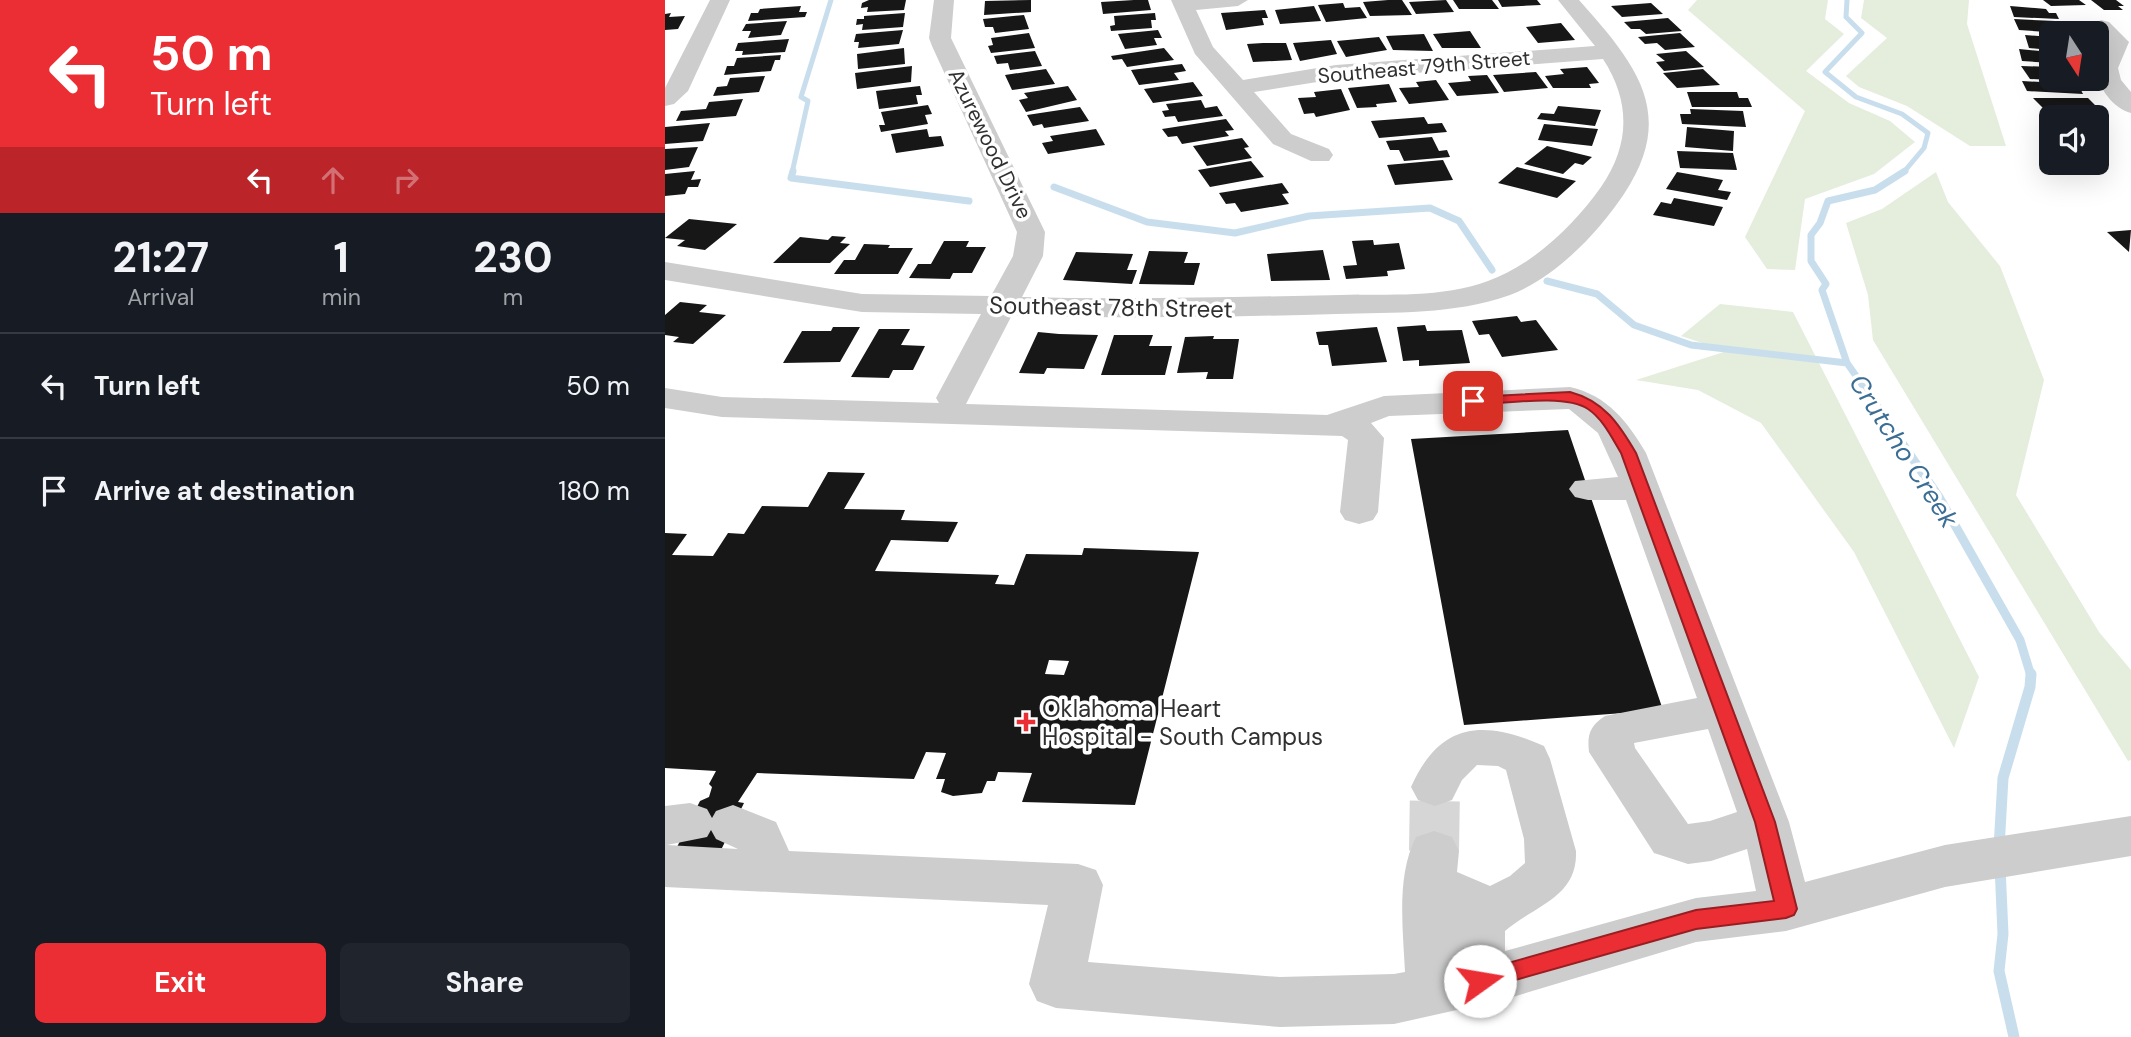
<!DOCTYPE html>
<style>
:root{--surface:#171b24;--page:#20242c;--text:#f1f3f6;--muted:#9ea1a6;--line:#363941;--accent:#ea2e34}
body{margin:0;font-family:"DM Sans",sans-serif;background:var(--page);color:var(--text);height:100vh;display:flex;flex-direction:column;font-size:26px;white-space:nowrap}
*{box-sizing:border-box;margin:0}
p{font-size:23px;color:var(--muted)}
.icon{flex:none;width:38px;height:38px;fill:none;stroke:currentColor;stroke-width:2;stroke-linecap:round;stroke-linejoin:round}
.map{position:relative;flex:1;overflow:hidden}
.drawer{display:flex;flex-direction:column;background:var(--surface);width:665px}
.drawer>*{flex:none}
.banner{background:#ea2e34;color:#fff;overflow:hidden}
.needle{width:46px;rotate:168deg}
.tools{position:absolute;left:1374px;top:21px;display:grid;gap:14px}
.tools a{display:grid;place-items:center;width:70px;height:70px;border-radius:10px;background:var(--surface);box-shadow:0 7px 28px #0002;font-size:35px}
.pin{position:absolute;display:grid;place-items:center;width:60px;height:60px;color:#fff;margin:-30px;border-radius:14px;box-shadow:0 4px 10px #0006}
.me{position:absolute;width:77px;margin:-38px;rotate:77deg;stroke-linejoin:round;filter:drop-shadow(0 0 5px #0008)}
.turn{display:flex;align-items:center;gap:24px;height:147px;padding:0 35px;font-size:32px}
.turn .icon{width:91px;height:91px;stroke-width:2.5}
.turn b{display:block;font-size:49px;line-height:60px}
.lanes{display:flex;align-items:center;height:66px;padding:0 35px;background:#0003;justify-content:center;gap:35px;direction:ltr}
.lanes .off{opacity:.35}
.eta{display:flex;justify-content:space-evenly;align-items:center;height:119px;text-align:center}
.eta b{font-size:42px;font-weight:700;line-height:49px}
.primary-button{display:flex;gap:14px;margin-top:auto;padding:14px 35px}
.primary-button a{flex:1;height:80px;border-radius:10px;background:var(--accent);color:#fff;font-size:28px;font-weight:700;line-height:80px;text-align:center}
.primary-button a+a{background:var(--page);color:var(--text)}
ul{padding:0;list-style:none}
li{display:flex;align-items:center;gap:21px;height:105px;padding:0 35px;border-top:2px solid var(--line)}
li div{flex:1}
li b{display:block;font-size:26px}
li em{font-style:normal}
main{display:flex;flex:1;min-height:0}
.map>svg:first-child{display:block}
.green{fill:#e5eddd}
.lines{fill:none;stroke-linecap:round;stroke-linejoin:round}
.stream-far3{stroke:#c9deed;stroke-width:5}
.stream-far2{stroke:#c9deed;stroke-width:7}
.stream-far1{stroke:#c9deed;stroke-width:9}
.stream{stroke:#c9deed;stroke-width:11}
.building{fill:#171717;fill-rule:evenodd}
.minor-tunnel{stroke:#d6d6d6;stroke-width:50;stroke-dasharray:50 24;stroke-linecap:butt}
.minor{fill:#cdcdcd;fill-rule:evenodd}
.route{fill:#ea2e34;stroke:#981e22;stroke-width:2}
.poi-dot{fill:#ea2e34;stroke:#fff;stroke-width:2.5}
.labels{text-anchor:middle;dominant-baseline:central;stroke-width:7;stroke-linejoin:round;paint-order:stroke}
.far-street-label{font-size:21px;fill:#303030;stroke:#fff}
.street-label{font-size:24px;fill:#303030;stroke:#fff}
.poi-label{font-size:24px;fill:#303030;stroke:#fff;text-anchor:start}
.water-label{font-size:26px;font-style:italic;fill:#3b6e95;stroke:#fff}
</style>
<main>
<section class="drawer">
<div class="banner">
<div class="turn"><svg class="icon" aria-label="left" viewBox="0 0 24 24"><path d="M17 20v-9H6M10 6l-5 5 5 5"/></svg><div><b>50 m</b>Turn left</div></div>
<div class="lanes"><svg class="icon" aria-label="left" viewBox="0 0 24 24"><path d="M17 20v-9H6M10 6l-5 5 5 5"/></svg><svg class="icon off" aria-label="ahead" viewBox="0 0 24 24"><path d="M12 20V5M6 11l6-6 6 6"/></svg><svg class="icon off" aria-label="right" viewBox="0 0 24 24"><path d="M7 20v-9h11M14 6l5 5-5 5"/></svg></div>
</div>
<div class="eta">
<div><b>21:27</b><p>Arrival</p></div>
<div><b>1</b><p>min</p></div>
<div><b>230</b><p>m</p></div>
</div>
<ul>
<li><svg class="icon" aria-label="left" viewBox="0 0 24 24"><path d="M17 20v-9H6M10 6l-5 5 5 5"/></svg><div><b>Turn left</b></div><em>50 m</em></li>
<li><svg class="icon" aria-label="arrive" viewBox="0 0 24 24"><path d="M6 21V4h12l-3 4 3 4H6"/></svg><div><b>Arrive at destination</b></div><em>180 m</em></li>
</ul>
<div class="primary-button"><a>Exit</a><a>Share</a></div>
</section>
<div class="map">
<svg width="1466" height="1037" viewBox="0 0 1466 1037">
<rect width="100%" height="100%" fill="#fff"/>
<path class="green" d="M1032 0H1163L1160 19 1179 34 1141 71 1184 103 1225 121 1250 142 1209 174 1140 199 1130 270 1102 269 1080 237 1140 111 1023 10Z
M1199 0H1304L1302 24 1341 146H1305L1242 106 1194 87 1181 76 1222 38 1196 18Z
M1271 172 1283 202 1335 266 1379 380 1351 495 1434 632 1466 670V760L1463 761 1208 340 1203 295 1181 223 1217 209Z
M1055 304 1128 312 1314 677 1289 748 1189 552 1096 423 1033 390 971 380 1062 351 1016 336Z"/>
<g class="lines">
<path class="stream-far3" d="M1182 0 1181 17 1197 33 1160 72 1191 97 1237 114 1263 133 1259 148 1238 173
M127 173 143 101 136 97 166 0"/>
<path class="stream-far2" d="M128 171 126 178 304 201
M389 187 482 222 570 233 644 216 765 208 794 221 827 270
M882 281 932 294 969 325 1026 345 1182 363
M1203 393 1182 363 1157 290 1161 284 1146 261V235L1155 223 1163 201 1210 190 1240 171"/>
<path class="stream-far1" d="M1202 392 1274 497 1355 640 1366 676"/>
<path class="stream" d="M1334 848 1338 778 1365 687 1366 674
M1335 866 1338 934 1334 971 1349 1037"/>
</g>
<path class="building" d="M204 0H241L239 10 202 12 203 7 196 8 197 3Z
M366 0V12L319 15 320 1Z
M469 0H483L486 10 438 14 436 2Z
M723 0H737L747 15 705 16 698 2Z
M781 0 789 12 751 14 744 2Z
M788 0H827L834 9H794Z
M833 0H872L876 5 837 7Z
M1378 0H1414L1421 5 1386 6Z
M1426 0H1451L1459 6H1453L1458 10H1439Z
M678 3 680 8 695 7 702 18 661 22 653 5Z
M986 3 998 14 957 17 946 6Z
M136 6 134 12H142L140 17 83 21 86 13H93L95 9Z
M649 6 656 21 615 24 610 10Z
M1345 6 1381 9 1384 13H1391L1394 19 1349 17Z
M600 10 603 18H597L599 25 561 30 556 13Z
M6 13 4 17 20 16 13 29 0 30V14Z
M240 13 238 27 197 30 198 24 191 25 192 19H199V16Z
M490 13 491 20H486L487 28 446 31 445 26 450 25 449 16Z
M359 15 364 29 330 33 328 27H320L318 19Z
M1003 18 1017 31 981 34 975 29H966L959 22Z
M1349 19 1390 21 1396 33 1354 30Z
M122 21 116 35 83 38 86 31H77L81 24Z
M896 23 910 40 873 43 861 27Z
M238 30 234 44 193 48 194 42H189L191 34Z
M493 30 497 38H489L492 45 460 49 453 34Z
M805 31 816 48H777L768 34Z
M364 33 370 48 326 53 323 46 328 45 326 38Z
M1015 33 1030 47 1000 50 992 43 980 44 973 37Z
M759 34 768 51 728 50 721 36Z
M1360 35 1386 37V50L1364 48Z
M714 37 722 50 681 57 672 41Z
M124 39 120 52 77 55 78 51H70L73 43Z
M666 40 672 54 635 61 628 43Z
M598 43H621L627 60 588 62 582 44Z
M239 48 240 64 193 69 192 54Z
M499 48 509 60 462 67 457 59 448 60 446 56Z
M1354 49 1386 52V63L1357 61Z
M370 51 377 66 345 70 343 63 332 64 329 56Z
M1021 51 1039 67 999 71 991 62 1000 61 991 54Z
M116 55 115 60H110L106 71 59 75 62 66H69L72 58Z
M517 64 521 71 509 73 514 80 474 85 466 70Z
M247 66 246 82 192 89 190 73Z
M1356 66 1386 67V80L1365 79Z
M922 67 934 83 924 84 926 88H888L880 76 899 74 895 69Z
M381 69 390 84 347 90 340 75Z
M1038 69 1055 85 1012 88 998 73Z
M871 72 883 88 839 92 828 75Z
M822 75 834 93 792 96 783 83 806 81 803 76Z
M100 76 94 92 48 96 52 87 62 86 65 78Z
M771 80 784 100 744 104 734 88 754 87 751 82Z
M1357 81 1413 84 1418 94 1362 91Z
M528 82 538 96 488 103 479 89Z
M724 84 732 102 711 104 712 107 692 108 683 88Z
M255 86 257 95H251L253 104 214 109 211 91Z
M403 86 412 100 361 112 354 100 363 98 359 93Z
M676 89 685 110 651 117 649 113 639 114 633 98 651 97 649 92Z
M1022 92H1072L1074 98H1083L1087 107H1027Z
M1368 98H1423L1433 108H1378Z
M78 99 71 116 11 121 16 111 41 109 44 102Z
M536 100 540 108 552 106 558 116 513 122 510 116 500 117 497 111 504 110 501 104Z
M263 105 267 114 260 115 263 124 216 132 214 125H220L216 112Z
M893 106 936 110 930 126 872 119 876 113 889 114Z
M415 107 424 121 379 128 377 124 368 126 362 115Z
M1025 109 1078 111 1081 127 1017 124 1015 114H1026Z
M759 117 763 124 777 123 782 132 714 138 706 121Z
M561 119 569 130 560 131 564 136 517 144 512 136 503 137 497 129Z
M45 123 38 141 0 144V127Z
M879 124 933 129 927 146 873 140Z
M1022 127 1069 131 1068 151 1020 147Z
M262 129 264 137 276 136 279 146 231 153 226 134Z
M431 129 440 145 383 154 377 143 388 141 385 136Z
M767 137 774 151 782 150 785 157 739 161 734 150H725L721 141Z
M577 138 584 147 579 148 587 158 542 166 528 146Z
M882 146 927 157 918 165 910 163 898 174 859 164Z
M33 147 24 167 0 170V149Z
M1012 151 1068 153 1072 170 1015 168Z
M778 160 788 180 730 185 722 165Z
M586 161 599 177 545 187 533 170Z
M852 167 911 181 892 198 833 183Z
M30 171 26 180 36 179 33 187H23L20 194 0 196V174Z
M1012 172 1058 180 1053 190 1066 192 1062 200 1001 189Z
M617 183 624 193 617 194 624 204 576 212 570 203 561 204 554 193Z
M1009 198 1058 207 1049 226 988 215 996 202 1006 204Z
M24 219 72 224 40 250 12 246 20 240 0 238Z
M1466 230 1464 252 1442 232Z
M167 236 181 237 175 243 185 244 165 263H108L135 237 163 240Z
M708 240 709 245 734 243 740 269 722 271 723 276 681 279 678 266 692 265 687 241Z
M279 241H304L301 247H321L307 273H288L285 279 244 278 253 264H266Z
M199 244 225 245 223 248H248L233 274H169L179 260H190Z
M658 250 665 280 606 281 602 254Z
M484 251 523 252 519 263H535L529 285 474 284Z
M411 252 468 254 462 270H472L467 284 398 280Z
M15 302 42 305 34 312 61 315 28 344 8 342 14 337 0 335V315Z
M852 316 856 322 871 320 893 350 837 357 824 334 814 335 807 321Z
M760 325 762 331 797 330 805 363 754 366V360L738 361 732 327Z
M168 327H195L175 362 118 363 137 331H166Z
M712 327 722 362 667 366 663 345H654L651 332Z
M214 329H245L236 345 260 346 248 370H228L224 378 186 377Z
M373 332 394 334 433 335 419 369 382 368 379 374 354 373Z
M449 335H488L484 346H507L500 375H436Z
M549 336 548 339H574L568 379H541L543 372 512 373 520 337Z
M903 430 998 710 799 725 746 439Z
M163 472 200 473 179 509 240 510 236 520 293 522 283 542 226 540 210 571 334 575 330 584 349 585 361 554 417 555 419 548 534 552 470 805 357 802 367 773 333 772 330 781H322L317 793 288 796 276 792 280 779H271L281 753 261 752 249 779 92 773 73 802 79 803 56 850 11 849 35 801 44 797 47 787 44 784 51 771 0 768V533L22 534 7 555 48 556 63 533 79 534 97 506 143 507ZM384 660 404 661 399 675 380 674Z"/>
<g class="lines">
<path class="minor-tunnel" d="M769 851 770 787"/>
<path class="minor" d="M45 0H65L23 91 9 104 0 106V88Z
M269 0H289L286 38 380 232 378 256 357 297C463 300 569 297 676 295 724 294 777 298 823 281 868 265 909 225 936 187 965 145 966 102 938 59L671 79 589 92 626 134 664 149 668 155 664 161H646L608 144 530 54 506 0H583L573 6 531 10 548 47 578 80 671 65 930 46 893 0H914C970 63 1013 113 959 194 932 234 891 277 845 295 789 315 729 312 671 314 563 317 455 319 347 315L301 404 662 415 719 396 905 387C943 396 962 421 981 453L1124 822 1140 882 1280 845 1466 816V856L1280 887 1121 931 1031 942 841 999 729 1024 615 1027 391 1008 372 1001 364 984 383 905 0 887V806L25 803 42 809 47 818 51 811 68 805 111 822 124 851 413 864 431 870 438 885 423 962 615 977 729 974 740 972C738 929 731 876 751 837L769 831 787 837 794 851 792 872 825 886 845 876 860 863 859 839 841 770 833 766 812 765 797 780 787 800 770 806 753 800 746 787C775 722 818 719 879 746L885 759 911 851C913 898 868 906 840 931V951L1031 898 1091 891 1082 849 1046 861 1023 864 989 853 924 752C922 734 925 726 940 716L1032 698 961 500H923L910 497 904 489 910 481 953 477 933 433 904 409 724 416 706 423 719 438 713 512 708 520 694 524 680 520 675 512 683 440 677 436 57 417 0 408V388L57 397 274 403 271 398 316 314 197 312 0 280V262L197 294 326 296 348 256 352 232 267 46 264 38ZM1043 729 1072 812 1045 821 1023 824 970 748 969 743ZM46 830 51 839 73 849 2 845 42 837Z
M1436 20 1444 22 1464 42 1453 68 1456 80 1466 92V113C1448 109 1429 84 1432 64 1433 57 1439 51 1442 44L1425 27Z"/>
</g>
<path class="route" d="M905 392C939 401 954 424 971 453L1110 822 1132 909 1129 915 1121 918 1031 929 815 990 807 988 804 981 807 973 815 971 1031 910 1109 901 1090 822 956 453C947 438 938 419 923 409 901 393 836 404 808 405L801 401 808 397Z"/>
<path class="poi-dot" d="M357.5 711.5h7v7h7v7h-7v7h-7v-7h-7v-7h7z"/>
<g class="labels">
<g class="far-street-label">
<text transform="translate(759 67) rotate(-5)">Southeast 79th Street</text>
<text transform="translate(325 144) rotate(64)">Azurewood Drive</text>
</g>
<g class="street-label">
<text transform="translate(446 307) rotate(1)">Southeast 78th Street</text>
</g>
<g class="poi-label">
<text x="377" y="708">Oklahoma Heart<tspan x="377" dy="28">Hospital - South Campus</tspan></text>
</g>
<g class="water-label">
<text transform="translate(1239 451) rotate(57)">Crutcho Creek</text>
</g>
</g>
</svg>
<div class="tools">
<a><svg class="needle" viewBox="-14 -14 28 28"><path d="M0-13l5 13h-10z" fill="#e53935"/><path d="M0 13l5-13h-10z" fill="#9ea1a6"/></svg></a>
<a><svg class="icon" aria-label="sound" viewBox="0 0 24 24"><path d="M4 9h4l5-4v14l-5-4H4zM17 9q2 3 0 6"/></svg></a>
</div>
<div class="pin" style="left:808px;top:401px;background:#d93025"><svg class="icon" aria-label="arrive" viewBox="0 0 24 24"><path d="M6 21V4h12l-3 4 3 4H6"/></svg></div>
<svg class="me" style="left:815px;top:981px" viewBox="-20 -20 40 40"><circle r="19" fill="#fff"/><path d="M0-13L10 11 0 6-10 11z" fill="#ea2e34"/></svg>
</div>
</main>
